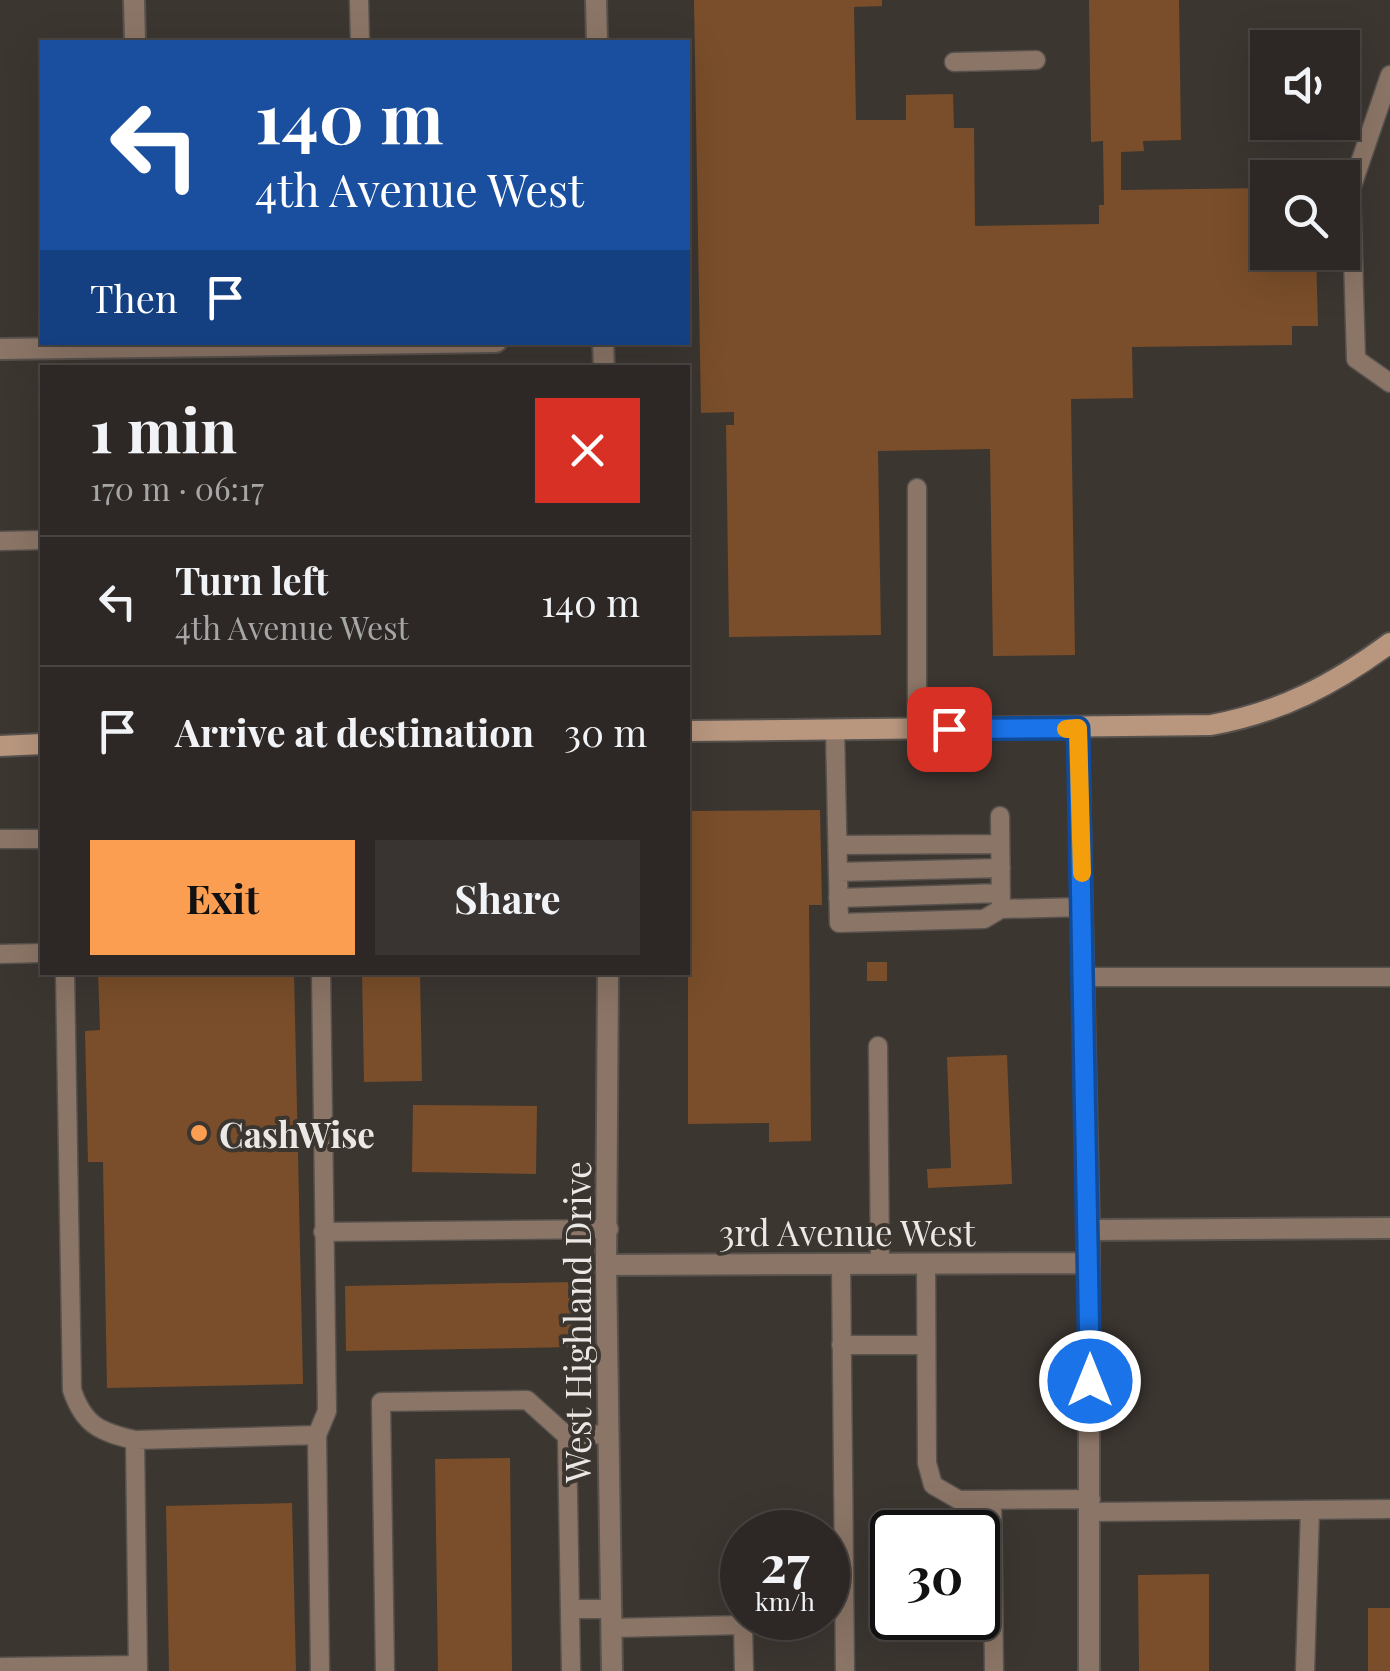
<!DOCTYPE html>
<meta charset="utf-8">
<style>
:root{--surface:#2d2825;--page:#393432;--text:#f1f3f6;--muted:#a7a6a7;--line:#484442;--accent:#fb9e52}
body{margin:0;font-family:"Playfair Display",serif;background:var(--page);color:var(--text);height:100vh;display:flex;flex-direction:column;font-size:38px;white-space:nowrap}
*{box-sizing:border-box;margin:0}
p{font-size:32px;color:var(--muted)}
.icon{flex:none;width:55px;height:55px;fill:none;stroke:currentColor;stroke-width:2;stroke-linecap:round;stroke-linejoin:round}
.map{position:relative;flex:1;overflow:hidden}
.sheet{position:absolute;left:40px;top:365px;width:650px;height:610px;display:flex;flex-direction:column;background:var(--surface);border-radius:0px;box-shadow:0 10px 40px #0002,0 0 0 2px var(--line)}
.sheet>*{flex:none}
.guide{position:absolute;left:40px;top:40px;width:650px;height:305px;border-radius:0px;box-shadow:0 10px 40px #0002,0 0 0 2px var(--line);background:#1a4fa0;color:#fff;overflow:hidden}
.controls{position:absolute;left:1250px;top:30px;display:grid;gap:20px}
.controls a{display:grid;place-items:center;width:110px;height:110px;border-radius:0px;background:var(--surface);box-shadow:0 10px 40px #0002,0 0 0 2px var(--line);font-size:50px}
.speed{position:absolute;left:720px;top:1510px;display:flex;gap:20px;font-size:50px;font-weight:700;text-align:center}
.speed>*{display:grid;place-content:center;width:130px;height:130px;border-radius:50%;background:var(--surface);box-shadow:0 10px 40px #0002,0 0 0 2px var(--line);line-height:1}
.speed small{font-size:25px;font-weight:400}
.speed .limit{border:5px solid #111;border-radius:15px;background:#fff;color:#111}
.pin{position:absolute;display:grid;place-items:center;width:85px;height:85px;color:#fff;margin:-42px;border-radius:20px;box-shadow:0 5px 15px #0006}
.me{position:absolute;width:110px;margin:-55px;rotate:0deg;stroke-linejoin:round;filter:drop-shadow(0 0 8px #0008)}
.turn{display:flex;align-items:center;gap:35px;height:210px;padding:0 50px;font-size:45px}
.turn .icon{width:130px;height:130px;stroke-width:2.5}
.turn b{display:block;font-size:70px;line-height:85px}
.then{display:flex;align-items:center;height:95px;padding:0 50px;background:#0003;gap:20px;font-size:38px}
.round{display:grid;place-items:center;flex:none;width:105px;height:105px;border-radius:0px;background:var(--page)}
.summary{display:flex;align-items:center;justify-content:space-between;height:170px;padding:0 50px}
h1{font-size:60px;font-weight:700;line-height:75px}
.cta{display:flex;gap:20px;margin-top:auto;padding:20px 50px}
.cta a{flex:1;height:115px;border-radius:0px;background:var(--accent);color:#111;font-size:40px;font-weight:700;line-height:115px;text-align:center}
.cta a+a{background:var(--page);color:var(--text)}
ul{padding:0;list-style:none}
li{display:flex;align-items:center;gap:30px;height:130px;padding:0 50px;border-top:2px solid var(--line)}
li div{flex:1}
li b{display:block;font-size:38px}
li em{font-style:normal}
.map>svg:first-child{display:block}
.building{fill:#7a4e2a}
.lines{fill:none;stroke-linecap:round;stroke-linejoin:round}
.lane-casing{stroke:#58524e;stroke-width:21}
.street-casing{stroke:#58524e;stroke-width:24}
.secondary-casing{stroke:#58524e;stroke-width:24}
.lane{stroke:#8b7566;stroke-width:18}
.street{stroke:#8b7566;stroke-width:20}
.secondary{stroke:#b9977f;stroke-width:20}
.route-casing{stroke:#114b97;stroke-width:25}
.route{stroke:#1a73e8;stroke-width:18}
.slow{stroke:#f59e0b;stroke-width:18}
.poi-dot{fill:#fb9e52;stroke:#3c3631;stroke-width:4}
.labels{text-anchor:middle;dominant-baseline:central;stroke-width:8;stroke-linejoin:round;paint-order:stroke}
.poi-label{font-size:35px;font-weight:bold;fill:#ece8e5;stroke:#3c3631;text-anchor:start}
.street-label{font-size:35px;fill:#ece8e5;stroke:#3c3631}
</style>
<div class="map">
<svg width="1390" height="1671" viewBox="0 0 1390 1671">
<rect width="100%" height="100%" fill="#3c3631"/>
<path class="building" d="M694 0H882V6L854 7 856 120H906V95L953 94 954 128H974L975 226 1099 224V205H1104L1103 141 1091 142 1089 0H1179L1181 140 1143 141 1144 151 1121 152V190L1268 188V252H1316L1318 326H1292V345L1132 347 1133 398 1071 399 1075 655 993 656 990 449 878 451 881 635 729 637 726 425H734V412L701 413Z
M820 810 822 905H809L811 1141 769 1142V1123L688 1124V811Z
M867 962H887V981H867Z
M98 972H294L303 1384 107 1388 103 1162H88L85 1031 100 1030Z
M362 972H420L422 1081 364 1082Z
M1007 1055 1012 1184 928 1188 927 1169 951 1168 947 1057Z
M413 1105 537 1106 536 1174 412 1172Z
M574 1282 575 1347 346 1351 345 1286Z
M510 1458 512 1671H438L435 1459Z
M292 1503 296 1671H169L166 1506Z
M930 1524V1532H892V1618H932V1636L878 1637 875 1525Z
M1209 1574V1671H1139L1138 1575Z
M1368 1608H1390V1671H1368Z"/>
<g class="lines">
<g class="lane-casing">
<path id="lane" d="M359 0 360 42
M954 62 1036 60
M1390 75 1351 189 1356 359 1390 383
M917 488V729
M0 541 42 540
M835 730 839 923 984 919 1001 909
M1000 816 1001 909 1083 907
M0 839H42
M838 845 1000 844
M838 872 1001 868
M838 898 1001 893
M0 954 42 953
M65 972 72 1390C84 1426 101 1432 135 1440
M1084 977H1390
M878 1046 880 1264
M323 1232 609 1229
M926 1263 927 1463 933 1485 959 1500 1091 1499
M841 1264 845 1671
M841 1345H926
M317 1435 320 1671
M567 1436 571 1671
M992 1500 994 1671
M1091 1512 1390 1509
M570 1609H611
M611 1628 743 1625 744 1671
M0 1667 138 1665
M138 1671 135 1440 317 1435 327 1411 321 972
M385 1671 381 1402 527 1400 567 1436 608 1434
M1305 1671 1310 1510"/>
</g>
<g class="street-casing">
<path id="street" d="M134 0 135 42
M596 0 597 42
M603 342 604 368
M0 349 496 342
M1078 729 1089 1230V1671
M608 972 606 1265 612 1671
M1089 1230 1390 1228
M606 1265 1089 1263"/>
</g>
<g class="secondary-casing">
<path id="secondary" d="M688 731 1211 725C1281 712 1333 685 1390 643
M0 746 42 744"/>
</g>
<use href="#lane" class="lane"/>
<use href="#street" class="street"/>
<use href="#secondary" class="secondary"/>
</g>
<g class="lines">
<g class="route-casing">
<path id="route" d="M949 729 1078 728 1090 1381"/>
</g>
<use href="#route" class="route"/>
<path class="slow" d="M1066 729 1078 728 1082 873"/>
</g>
<circle class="poi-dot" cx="199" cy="1133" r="10"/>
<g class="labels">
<g class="poi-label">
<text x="219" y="1133">CashWise</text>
</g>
<g class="street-label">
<text x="847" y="1231">3rd Avenue West</text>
<text transform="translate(576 1322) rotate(-90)">West Highland Drive</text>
</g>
</g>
</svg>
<div class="controls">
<a><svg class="icon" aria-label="sound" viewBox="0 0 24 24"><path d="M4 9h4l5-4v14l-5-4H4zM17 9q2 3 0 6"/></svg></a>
<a><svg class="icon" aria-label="search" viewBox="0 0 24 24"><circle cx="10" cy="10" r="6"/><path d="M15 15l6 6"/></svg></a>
</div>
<div class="speed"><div>27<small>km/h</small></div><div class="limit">30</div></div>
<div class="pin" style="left:949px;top:729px;background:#d93025"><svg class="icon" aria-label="arrive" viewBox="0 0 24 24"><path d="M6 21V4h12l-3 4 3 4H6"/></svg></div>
<svg class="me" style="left:1090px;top:1381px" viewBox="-20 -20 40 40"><circle r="17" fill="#1a73e8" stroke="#fff" stroke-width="3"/><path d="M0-11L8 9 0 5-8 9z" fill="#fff"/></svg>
<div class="guide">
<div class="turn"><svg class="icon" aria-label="left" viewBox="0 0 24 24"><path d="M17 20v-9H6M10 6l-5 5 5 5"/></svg><div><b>140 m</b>4th Avenue West</div></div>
<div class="then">Then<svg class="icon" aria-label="arrive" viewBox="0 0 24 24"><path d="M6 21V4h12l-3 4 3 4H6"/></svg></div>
</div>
<section class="sheet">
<div class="summary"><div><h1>1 min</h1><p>170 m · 06:17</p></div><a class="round" style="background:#d93025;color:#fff"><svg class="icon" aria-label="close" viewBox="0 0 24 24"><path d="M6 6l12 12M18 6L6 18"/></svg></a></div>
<ul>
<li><svg class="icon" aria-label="left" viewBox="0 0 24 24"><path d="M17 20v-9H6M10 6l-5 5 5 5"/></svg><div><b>Turn left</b><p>4th Avenue West</p></div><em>140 m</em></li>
<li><svg class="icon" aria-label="arrive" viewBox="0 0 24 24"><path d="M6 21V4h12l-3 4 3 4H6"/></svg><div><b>Arrive at destination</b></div><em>30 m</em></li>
</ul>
<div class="cta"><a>Exit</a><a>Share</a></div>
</section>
</div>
